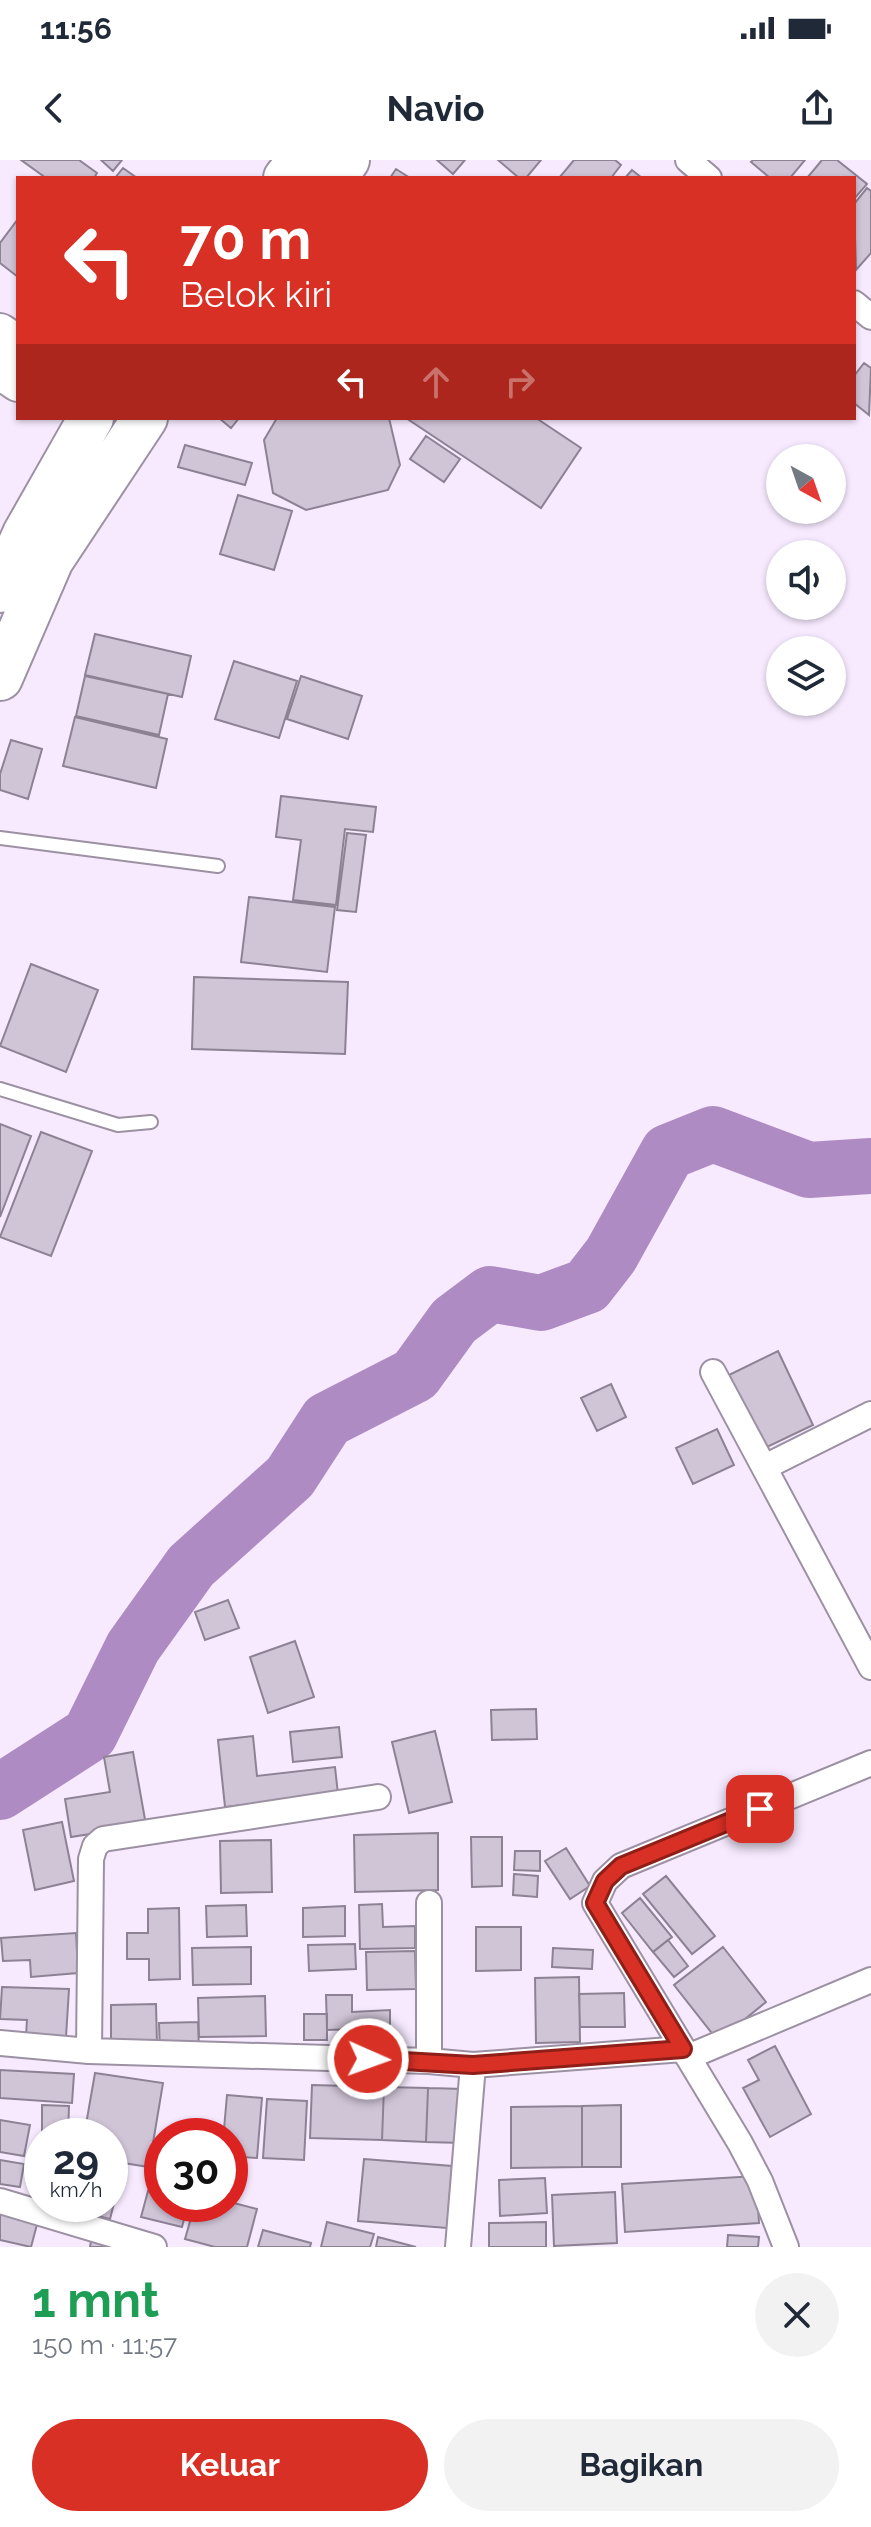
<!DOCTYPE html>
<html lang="id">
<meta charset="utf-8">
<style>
:root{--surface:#fff;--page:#f2f2f3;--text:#1f2937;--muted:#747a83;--accent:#d93025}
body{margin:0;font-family:Raleway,sans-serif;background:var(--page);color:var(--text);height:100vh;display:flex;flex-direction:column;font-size:30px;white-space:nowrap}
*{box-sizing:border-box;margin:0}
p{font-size:26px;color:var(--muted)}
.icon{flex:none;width:44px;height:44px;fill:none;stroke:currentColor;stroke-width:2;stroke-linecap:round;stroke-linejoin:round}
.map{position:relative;height:2087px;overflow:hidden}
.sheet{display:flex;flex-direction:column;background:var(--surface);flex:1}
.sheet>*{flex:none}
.top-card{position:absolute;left:16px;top:16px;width:840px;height:244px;border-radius:0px;box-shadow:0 2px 6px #0004;background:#d93025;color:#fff;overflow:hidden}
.needle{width:52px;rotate:140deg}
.buttons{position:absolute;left:766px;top:284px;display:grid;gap:16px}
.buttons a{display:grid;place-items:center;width:80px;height:80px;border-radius:50%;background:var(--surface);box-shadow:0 2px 6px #0004;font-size:40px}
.speed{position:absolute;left:24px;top:1958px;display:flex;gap:16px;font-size:40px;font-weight:700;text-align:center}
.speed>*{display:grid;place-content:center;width:104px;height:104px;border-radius:50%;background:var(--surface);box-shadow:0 2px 6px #0004;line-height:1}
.speed small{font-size:20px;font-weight:400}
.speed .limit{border:12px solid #d22;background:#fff;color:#111}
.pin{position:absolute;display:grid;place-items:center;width:68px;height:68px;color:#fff;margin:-34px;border-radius:16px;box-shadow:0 4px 12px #0006}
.me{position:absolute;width:88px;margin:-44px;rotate:92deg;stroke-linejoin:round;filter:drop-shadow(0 0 6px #0008)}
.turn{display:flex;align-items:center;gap:28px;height:168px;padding:0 32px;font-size:36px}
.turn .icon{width:104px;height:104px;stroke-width:2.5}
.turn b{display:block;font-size:56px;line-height:68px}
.lanes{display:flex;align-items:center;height:76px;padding:0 32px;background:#0003;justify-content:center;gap:40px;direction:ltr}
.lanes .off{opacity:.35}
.round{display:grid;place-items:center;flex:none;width:84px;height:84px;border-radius:42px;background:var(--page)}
.head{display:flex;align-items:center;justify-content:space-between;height:136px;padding:0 32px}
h1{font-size:48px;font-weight:700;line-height:60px;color:#1e9e55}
.action{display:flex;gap:16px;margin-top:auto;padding:16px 32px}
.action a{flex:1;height:92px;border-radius:48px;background:var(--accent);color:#fff;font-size:32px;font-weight:700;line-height:92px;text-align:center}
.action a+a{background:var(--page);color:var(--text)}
.status{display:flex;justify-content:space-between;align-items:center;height:56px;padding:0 40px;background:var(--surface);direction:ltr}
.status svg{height:22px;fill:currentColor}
header{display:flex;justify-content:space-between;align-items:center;height:104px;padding:0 32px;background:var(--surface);font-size:36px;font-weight:700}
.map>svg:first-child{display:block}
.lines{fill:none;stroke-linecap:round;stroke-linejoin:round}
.river{stroke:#af8bc4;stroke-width:56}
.building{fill:#d0c4d7;stroke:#8d8294;stroke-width:2}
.lane-casing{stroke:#9c90a3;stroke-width:16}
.street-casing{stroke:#9c90a3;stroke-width:28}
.secondary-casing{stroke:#9c90a3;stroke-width:40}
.highway-casing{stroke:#9c90a3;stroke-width:48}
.lane{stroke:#fff;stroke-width:12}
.street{stroke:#fff;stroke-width:24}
.secondary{stroke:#fff;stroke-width:36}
.highway{stroke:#fff;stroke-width:44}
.route-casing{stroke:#8d1f18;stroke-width:20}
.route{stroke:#d93025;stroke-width:14}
</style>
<div class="status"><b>11:56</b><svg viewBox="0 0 49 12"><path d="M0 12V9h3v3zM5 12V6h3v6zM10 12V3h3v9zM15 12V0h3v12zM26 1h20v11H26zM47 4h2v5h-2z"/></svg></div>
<header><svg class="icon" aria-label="back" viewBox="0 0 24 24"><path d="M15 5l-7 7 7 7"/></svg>Navio<svg class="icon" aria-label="share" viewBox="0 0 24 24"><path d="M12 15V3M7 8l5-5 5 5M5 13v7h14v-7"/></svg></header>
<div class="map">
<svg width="871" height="2087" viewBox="0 0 871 2087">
<rect width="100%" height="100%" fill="#f7eaff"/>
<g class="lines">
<path class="river" d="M0 1632 90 1574 133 1487 191 1406 290 1317 327 1260 415 1215 454 1161 490 1134 541 1143 587 1126 611 1095 668 992 713 974 809 1010 871 1006"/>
</g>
<path class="building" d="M21 0H79L97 13 94 18H46Z
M101 0H122L113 11Z
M437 0H465L453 14Z
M498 0H541L526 18H519Z
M574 0H615L621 5 611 18H559Z
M753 0H805L790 18H770L751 2Z
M822 0H837L867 24 854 39V18H807Z
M123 8 137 18H115Z
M396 9 410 18H390Z
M632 10 642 18H625Z
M867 28 871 31V93L856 110 854 44Z
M18 59V117L0 103V83Z
M864 203 871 208 869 255 854 243V216Z
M219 258H239L231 268Z
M277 258H389L400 305 388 330 306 350 273 333 264 280Z
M406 258H536L581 288 541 348Z
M426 276 460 299 444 322 410 299Z
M185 285 252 303 245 325 178 307Z
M238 335 292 351 274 410 220 394Z
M95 474 191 496 182 537 85 515Z
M234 501 297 521 279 578 215 559Z
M85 516 168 534 159 575 76 556Z
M301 516 362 536 348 579 287 559Z
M75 557 167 579 156 628 63 606Z
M11 580 42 589 28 639 0 630V614Z
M281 636 376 647 373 672 345 669 336 745 293 740 301 680 276 677Z
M347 673 366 675 356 752 337 750Z
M249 737 335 747 327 812 241 802Z
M31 804 98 830 66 912 0 886Z
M194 817 348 822 345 894 192 889Z
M0 964 31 976 0 1057Z
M41 972 92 991 51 1096 0 1077Z
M778 1191 813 1265 765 1288 729 1215Z
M611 1224 626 1257 597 1271 581 1238Z
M717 1269 734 1305 693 1324 676 1288Z
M228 1440 239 1468 205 1480 195 1452Z
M295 1481 314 1537 268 1553 250 1497Z
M536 1549 537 1579 492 1580 491 1550Z
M339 1567 342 1597 293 1602 290 1572Z
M435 1571 452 1642 409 1653 392 1582Z
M253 1576 257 1616 335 1607 338 1634 225 1647 218 1580Z
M133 1592 146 1665 71 1677 65 1639 110 1632 104 1597Z
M62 1662 74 1721 35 1730 23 1670Z
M438 1673V1730L355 1732 354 1675Z
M471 1677H502V1726L472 1727Z
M271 1680 272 1732 221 1733 220 1681Z
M566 1688 590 1726 570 1739 545 1701Z
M515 1691H540V1711L514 1710Z
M514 1714 538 1716 537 1737 513 1735Z
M666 1716 715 1776 692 1794 643 1734Z
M640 1738 672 1777 653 1792 622 1753Z
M382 1744 383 1767 415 1766V1788L360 1789 359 1745Z
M246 1745 247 1776 207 1777 206 1746Z
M345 1746V1776L303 1777V1748Z
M179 1748 180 1819 149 1820V1799H127V1773H148V1749Z
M476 1767H521V1810L476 1811Z
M76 1773 78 1813 31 1817 30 1800 3 1801 1 1778Z
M668 1780 688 1806 674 1817 653 1792Z
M355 1784 356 1809 309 1811 308 1785Z
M251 1787V1824L193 1825 192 1788Z
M723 1787 766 1842 718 1881 674 1825Z
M553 1788 593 1790 592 1809 552 1807Z
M415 1791 416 1829 367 1830 366 1792Z
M579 1817 580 1882 536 1883 535 1818Z
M2 1827 69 1829 66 1877 26 1875 27 1860 0 1859Z
M624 1833 625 1867H580L579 1834Z
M326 1835H352V1852L390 1850V1868L327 1870Z
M265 1836 266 1876 199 1877 198 1838Z
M156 1844 157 1883 111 1884V1845Z
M304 1854H327V1880H304Z
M198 1862 199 1891 160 1892 159 1863Z
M775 1886 811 1954 770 1977 743 1928 759 1920 748 1900Z
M0 1910 74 1914 72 1943 0 1938Z
M95 1913 163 1923 149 2007 110 2001V1976H84Z
M312 1925 384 1927 382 1980 310 1978Z
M384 1927 428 1928 426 1982 382 1980Z
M428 1928 464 1929 462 1983 426 1982Z
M227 1935 262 1938 257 1998 230 1996V1976H206L207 1968 224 1969Z
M267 1939 307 1941 304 2000 263 1998Z
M42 1945 69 1946 68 1976H42V1993Z
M621 1945V2007H582V1946Z
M582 1946V2007L511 2008V1947Z
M0 1960 30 1965 24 1996 0 1992Z
M364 1999 452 2006 447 2068 358 2061Z
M0 2000 24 2004 20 2027 0 2024Z
M110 2013 121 2016 110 2059 77 2051 79 2044H110Z
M756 2016 759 2063 625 2072 622 2024Z
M545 2018 547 2053 500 2056 499 2020Z
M148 2031 162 2035V2044H188L182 2067 141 2057Z
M615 2032 617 2083 554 2086 552 2035Z
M230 2042 257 2049 247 2087H215L185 2079 195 2044Z
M0 2046 39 2057 31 2087 0 2080Z
M327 2062 374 2074 370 2087H321Z
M546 2062V2087H489V2063Z
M263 2070 311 2083 310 2087H258Z
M728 2075 759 2077 758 2087H727Z
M378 2077 416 2087H376Z
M91 2081 119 2087H90Z"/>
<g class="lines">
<g class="lane-casing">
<path id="lane" d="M0 678 218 706
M0 929 118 965 151 962"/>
</g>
<g class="street-casing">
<path id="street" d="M688 0 709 18
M854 143 871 157
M713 1212 871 1507
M765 1307 871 1254
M429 1743V1901
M0 1883 89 1891 429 1901 473 1905 683 1889
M89 1891 91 1699 95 1686 103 1679 378 1637
M688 1897 871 1820
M0 2041 154 2087
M458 2087 473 1905
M786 2087 760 2021 740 1983 595 1743 605 1721 621 1706 871 1603"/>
</g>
<g class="secondary-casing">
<path id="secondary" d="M0 172 18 184
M0 211 18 223"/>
</g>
<g class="highway-casing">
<path id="highway" d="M286 18 301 0
M333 18 347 0
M0 430 25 374 91 258
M0 518 51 400 145 258"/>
</g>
<use href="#lane" class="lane"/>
<use href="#street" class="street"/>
<use href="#secondary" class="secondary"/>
<use href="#highway" class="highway"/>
</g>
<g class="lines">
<g class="route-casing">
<path id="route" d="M368 1899 473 1905 683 1889 595 1743 605 1721 621 1706 760 1649"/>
</g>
<use href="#route" class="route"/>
</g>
</svg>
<div class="buttons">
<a><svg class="needle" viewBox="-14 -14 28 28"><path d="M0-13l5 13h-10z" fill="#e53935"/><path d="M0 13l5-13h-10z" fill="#747a83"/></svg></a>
<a><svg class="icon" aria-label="sound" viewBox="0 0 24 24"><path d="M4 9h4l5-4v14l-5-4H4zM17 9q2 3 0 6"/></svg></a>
<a><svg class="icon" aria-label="layers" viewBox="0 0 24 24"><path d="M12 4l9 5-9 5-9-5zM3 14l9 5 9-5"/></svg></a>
</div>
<div class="speed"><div>29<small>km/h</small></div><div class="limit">30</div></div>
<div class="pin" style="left:760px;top:1649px;background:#d93025"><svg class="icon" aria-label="arrive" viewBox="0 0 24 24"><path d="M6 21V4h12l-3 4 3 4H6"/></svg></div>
<svg class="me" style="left:368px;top:1899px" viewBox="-20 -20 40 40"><circle r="17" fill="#d93025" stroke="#fff" stroke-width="3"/><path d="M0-11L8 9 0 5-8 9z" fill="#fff"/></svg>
<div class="top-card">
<div class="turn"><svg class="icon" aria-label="left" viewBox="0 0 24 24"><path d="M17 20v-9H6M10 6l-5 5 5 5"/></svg><div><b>70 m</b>Belok kiri</div></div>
<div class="lanes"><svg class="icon" aria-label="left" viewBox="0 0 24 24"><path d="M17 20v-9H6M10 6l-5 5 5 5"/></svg><svg class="icon off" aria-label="ahead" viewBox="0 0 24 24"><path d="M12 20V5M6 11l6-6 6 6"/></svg><svg class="icon off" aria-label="right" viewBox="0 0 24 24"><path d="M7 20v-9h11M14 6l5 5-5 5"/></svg></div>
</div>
</div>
<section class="sheet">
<div class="head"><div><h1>1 mnt</h1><p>150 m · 11:57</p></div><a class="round"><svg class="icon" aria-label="close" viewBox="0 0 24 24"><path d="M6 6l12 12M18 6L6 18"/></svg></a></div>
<div class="action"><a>Keluar</a><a>Bagikan</a></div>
</section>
